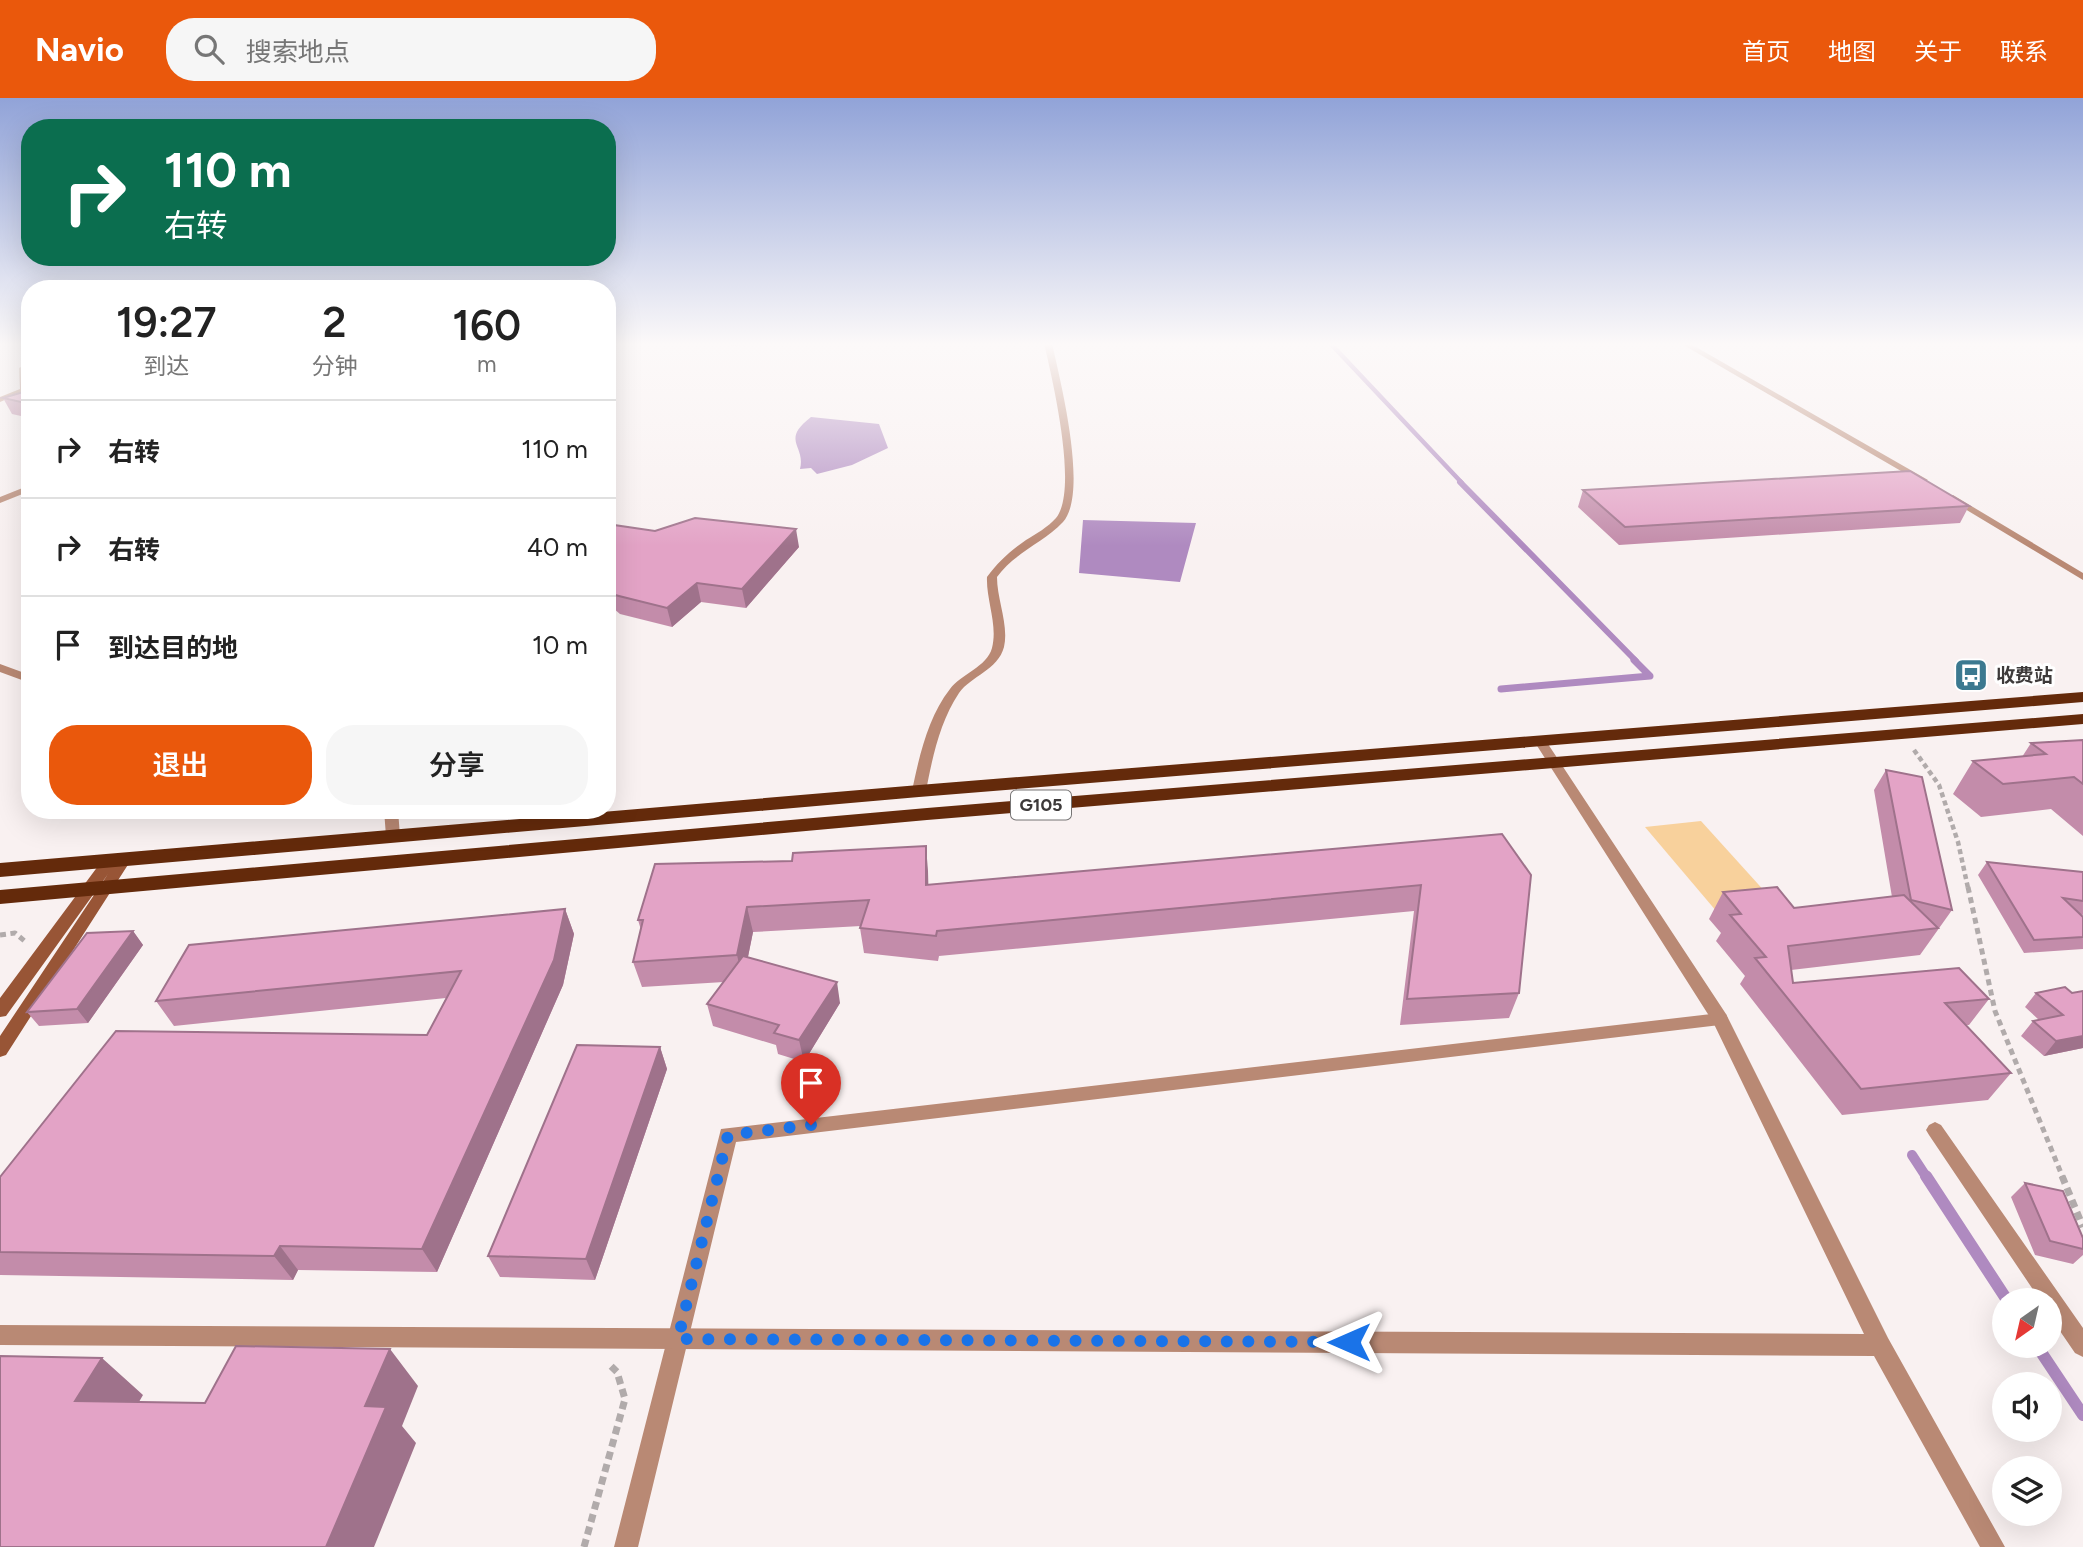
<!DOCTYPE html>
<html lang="zh">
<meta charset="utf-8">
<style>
:root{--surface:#fff;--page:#f6f6f6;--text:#222;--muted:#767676;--line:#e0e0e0;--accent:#ea580c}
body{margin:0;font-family:Figtree,"Noto Sans SC",sans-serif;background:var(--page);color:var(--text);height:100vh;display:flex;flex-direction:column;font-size:26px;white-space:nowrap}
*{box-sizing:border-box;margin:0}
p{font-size:23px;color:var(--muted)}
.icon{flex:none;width:38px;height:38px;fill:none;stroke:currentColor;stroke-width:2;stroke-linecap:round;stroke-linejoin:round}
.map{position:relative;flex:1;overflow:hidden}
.sheet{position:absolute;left:21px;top:182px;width:595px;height:539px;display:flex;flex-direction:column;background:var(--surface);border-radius:28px;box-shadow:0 7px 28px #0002}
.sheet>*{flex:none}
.hud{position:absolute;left:21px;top:21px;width:595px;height:147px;border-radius:28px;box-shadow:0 7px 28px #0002;background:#0b6e4f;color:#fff;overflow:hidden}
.needle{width:46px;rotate:214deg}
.fabs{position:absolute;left:1992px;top:1190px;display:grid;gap:14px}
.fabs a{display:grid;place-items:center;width:70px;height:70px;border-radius:50%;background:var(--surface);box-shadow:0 7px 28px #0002;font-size:35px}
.pin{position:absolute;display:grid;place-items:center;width:60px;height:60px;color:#fff;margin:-72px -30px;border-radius:50% 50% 50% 0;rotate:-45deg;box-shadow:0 0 7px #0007}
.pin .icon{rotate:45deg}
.me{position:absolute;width:77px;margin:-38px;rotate:270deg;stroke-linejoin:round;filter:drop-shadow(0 0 5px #0008)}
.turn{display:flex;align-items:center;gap:24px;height:147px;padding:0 28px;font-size:32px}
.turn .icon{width:91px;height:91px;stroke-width:2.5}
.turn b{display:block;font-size:49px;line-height:60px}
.eta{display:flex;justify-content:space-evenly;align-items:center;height:119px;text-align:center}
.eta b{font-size:42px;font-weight:600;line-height:49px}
.primary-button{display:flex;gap:14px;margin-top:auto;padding:14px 28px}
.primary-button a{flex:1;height:80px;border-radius:28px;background:var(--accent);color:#fff;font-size:28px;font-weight:600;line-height:80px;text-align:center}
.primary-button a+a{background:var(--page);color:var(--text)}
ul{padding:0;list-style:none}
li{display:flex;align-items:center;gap:21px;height:98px;padding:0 28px;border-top:2px solid var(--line)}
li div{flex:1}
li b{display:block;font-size:26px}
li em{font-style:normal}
header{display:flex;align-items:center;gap:42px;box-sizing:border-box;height:98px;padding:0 35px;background:var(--accent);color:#fff}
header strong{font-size:33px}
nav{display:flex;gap:38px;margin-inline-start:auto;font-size:24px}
.search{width:490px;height:63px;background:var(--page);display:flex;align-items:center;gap:18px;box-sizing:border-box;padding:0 24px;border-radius:28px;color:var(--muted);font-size:26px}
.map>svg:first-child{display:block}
.green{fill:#f8d19c}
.water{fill:#af8ac0}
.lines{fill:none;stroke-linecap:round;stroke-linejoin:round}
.stream-far4{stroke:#af8ac0;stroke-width:4.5}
.stream-far3{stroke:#af8ac0;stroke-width:6}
.stream-far2{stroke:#af8ac0;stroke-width:7}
.stream-far1{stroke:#af8ac0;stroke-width:10}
.stream{stroke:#af8ac0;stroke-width:12}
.path-far2{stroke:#b1abab;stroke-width:4.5;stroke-dasharray:5 3.5;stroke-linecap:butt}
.path-far1{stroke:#b1abab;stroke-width:5;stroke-dasharray:6 4.5;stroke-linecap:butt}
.path{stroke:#b1abab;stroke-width:7;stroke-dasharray:8 5;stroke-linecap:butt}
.minor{fill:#b98974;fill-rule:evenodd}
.tertiary{fill:#b98974;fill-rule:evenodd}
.secondary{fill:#985536;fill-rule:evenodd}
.trunk{fill:#642a0b;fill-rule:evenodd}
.wall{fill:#c38caa}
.shaded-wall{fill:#9f728b}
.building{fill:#e3a3c6;stroke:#9f728b;stroke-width:2}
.route{stroke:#1a73e8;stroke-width:12;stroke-dasharray:0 21.6}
.labels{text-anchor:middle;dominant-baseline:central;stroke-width:6;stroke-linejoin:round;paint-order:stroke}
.shield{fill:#fff;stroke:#777575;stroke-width:2}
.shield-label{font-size:18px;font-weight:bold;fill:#3d3a3a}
.poi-label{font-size:19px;font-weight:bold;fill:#3d3a3a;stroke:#fff;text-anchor:start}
</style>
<header>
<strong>Navio</strong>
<div class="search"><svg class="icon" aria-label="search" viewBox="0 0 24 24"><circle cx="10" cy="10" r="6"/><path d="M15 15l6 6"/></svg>搜索地点</div>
<nav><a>首页</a><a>地图</a><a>关于</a><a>联系</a></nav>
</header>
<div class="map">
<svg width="2083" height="1449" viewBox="0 0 2083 1449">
<rect width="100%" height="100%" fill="#f9f1f1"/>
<path class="green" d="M1701 723 1777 807 1717 814 1645 729Z"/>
<path class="water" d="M811 319 879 326 888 350 852 367 817 376 811 370 800 371C806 347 780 343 811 319Z
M1083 422 1196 425 1180 484 1079 475Z"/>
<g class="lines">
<path class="stream-far4" d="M1330 245 1462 385"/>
<path class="stream-far3" d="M1460 384 1636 563"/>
<path class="stream-far2" d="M1501 591 1650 578 1634 562"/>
<path class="stream-far1" d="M1912 1057 1927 1080"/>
<path class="stream" d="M1926 1078 2007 1202
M2037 1248 2083 1317"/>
<path class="path-far2" d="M1914 652 1939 687 1958 744 1968 790"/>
<path class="path-far1" d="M1968 789 1995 913 2063 1080
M0 837 15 835 27 845"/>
<path class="path" d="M2062 1078 2083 1129
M584 1449 625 1301 617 1274 608 1265"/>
<path class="minor" d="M1044 245H1052C1060 282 1089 395 1063 424 1043 445 1014 455 997 479 997 502 1009 527 1004 549 998 572 971 578 959 595 940 623 932 661 926 693L919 697 914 696 912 693C919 659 928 619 950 591 961 576 987 569 992 550 998 527 986 502 987 479 998 464 1010 453 1026 442 1036 436 1048 429 1056 420 1079 392 1052 280 1044 245Z
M1680 245H1689L1928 382 1920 384Z
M23 268 27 270 28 292 0 304V299L20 291 19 270Z
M30 387V393L0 405V399Z
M1953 397 2083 475V482L1950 402 1948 400Z
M0 566 30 577V585L0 574Z
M384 712H398L400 738 398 741H388L386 738Z
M1720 915 1726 916 1728 921 1726 926 1720 927 736 1044 638 1449H614L721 1031Z"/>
<path class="tertiary" d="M1540 639 1546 643 1726 916 1888 1240 2005 1449H1980L1874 1258 0 1247V1227L1864 1236 1713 924 1534 643Z
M1935 1024 1941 1027 2083 1230V1259L2075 1255 2049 1217V1202H2040L1929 1037 1926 1032 1929 1027Z"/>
<path class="secondary" d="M124 757 131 762 6 957 0 959V938L108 776 6 918 0 919V900L104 760 109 758 116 763 119 759Z"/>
<path class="trunk" d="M2083 594V604L919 699 0 779V765L919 687Z
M2083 616V626L927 722 0 806V792L927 710Z"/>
</g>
<path class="wall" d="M731 245H813L731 248Z
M30 292V320L12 316 3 300Z
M1583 392 1969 408 1960 425 1619 447 1578 409Z
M607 426 655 433 799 449 746 510 701 504 672 529 620 516 607 505Z
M2083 642V738L2051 711 1981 719 1953 696 1973 663 2022 659 2031 645Z
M1886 672 1952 812 1920 857 1791 872 1793 885 1989 901 1969 927H1965L2011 975 1988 1002 1842 1017 1740 886 1745 878 1716 843 1721 835 1709 821 1723 794 1794 810 1892 799 1874 692Z
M1502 736 1519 895 1509 920 1400 927 1414 813 939 858 938 863 864 855 860 830 861 828 753 834 748 859 840 905 804 964 778 956 776 947 713 928 707 906 724 884 642 889 633 864 641 832 638 822 792 763 926 748 928 787Z
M1987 764 2083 774V817L2080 816 2083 819V851L2024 855 1978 777Z
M565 811 574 836 563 887 437 1174 298 1172 293 1182 0 1177V1079L427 937 446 900 174 928 156 903Z
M133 833 143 847 88 925 39 928 27 914Z
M2083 893V950L2044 958 2021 938 2033 923 2039 922 2025 909 2036 895H2072Z
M660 949 667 971 595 1182 500 1179 488 1158Z
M2025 1085 2083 1140V1157L2073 1166 2035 1157 2011 1099Z"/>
<path class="shaded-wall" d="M796 431 799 449 746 510 742 491Z
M697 485 701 504 672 529 667 510Z
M926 748 928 773 929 812 926 787Z
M747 809 753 834 743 883 737 857Z
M565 811 574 836 563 887 437 1174 422 1151Z
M133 833 143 847 88 925 77 911Z
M837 884 840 905 804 964 799 942Z
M2083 938V950L2044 958 2056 943Z
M660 949 667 971 595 1182 586 1161Z
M280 1148 298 1172 293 1182 274 1158Z
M390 1251 418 1288 402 1328 416 1345 374 1449H326L365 1308Z
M102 1260 143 1297 118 1340 75 1303Z"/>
<path class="building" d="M30 292V306L3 300Z
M1910 373 1969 408 1625 429 1583 392Z
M695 420 796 431 742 491 697 485 667 510 615 497 607 490V426L655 433Z
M2083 642V686L2074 679 2003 686 1973 663 2046 656 2031 645Z
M1886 672 1922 679 1952 812 1911 802Z
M1502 736 1531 777 1519 895 1407 901 1421 787 937 833 936 838 860 830 869 802 747 809 737 857 633 864 643 822H638L655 766 792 763 793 755 926 748V787Z
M1987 764 2083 774V803L2063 800 2083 819V839L2034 842Z
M1777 789 1794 810 1904 797 1938 830 1788 848 1793 885 1959 870 1989 901 1945 905 2011 975 1861 991 1755 860 1766 859 1730 817 1741 816 1723 794Z
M565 811 554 862 422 1151 280 1148 274 1158 0 1154V1079L116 933 427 937 461 873 156 903 189 847Z
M133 833 77 911 27 914 87 835Z
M743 858 837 884 799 942 774 935 779 927 707 906Z
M2065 889 2072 895 2083 893V938L2056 943 2033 923 2063 917 2036 895Z
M577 947 660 949 586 1161 488 1158Z
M2025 1085 2063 1093 2083 1140V1151L2050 1143Z
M236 1248 390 1251 365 1308 386 1309 326 1449H0V1258L102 1260 75 1303 205 1305Z"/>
<linearGradient id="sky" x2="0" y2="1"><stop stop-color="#91a3d8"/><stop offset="0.55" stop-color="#fcf9f9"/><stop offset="1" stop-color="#fcf9f9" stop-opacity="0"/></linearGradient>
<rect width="2083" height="448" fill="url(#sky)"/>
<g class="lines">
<path class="route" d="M811 1027 728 1037 678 1241 1349 1244"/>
</g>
<defs>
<g id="bus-square" transform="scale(1.75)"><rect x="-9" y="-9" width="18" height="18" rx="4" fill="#3c7990" stroke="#fff"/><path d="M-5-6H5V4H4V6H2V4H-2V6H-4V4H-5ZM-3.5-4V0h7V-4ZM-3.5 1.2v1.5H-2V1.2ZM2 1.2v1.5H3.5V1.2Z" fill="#fff"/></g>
</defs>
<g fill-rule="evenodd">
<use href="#bus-square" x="1971" y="577"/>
</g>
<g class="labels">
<rect class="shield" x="1011" y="692.5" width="60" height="29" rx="5"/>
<g class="shield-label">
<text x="1041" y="707">G105</text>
</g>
<g class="poi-label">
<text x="1996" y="577">收费站</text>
</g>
</g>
</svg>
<div class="fabs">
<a><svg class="needle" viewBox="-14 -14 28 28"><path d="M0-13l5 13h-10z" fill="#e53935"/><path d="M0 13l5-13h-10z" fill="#767676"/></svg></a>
<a><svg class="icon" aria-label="sound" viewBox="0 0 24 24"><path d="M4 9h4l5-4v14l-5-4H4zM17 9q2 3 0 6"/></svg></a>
<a><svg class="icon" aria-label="layers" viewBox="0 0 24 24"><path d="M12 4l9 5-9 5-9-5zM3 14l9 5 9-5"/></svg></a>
</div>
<div class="pin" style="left:811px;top:1027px;background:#d93025"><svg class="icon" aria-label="arrive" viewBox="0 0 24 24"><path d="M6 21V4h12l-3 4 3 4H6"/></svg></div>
<svg class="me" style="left:1349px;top:1244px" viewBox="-20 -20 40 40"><path d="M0-17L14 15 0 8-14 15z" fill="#1a73e8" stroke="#fff" stroke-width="4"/></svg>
<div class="hud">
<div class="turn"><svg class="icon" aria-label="right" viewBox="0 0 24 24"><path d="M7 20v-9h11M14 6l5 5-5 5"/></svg><div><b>110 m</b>右转</div></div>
</div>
<section class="sheet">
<div class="eta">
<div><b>19:27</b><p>到达</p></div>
<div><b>2</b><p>分钟</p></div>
<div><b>160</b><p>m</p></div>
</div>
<ul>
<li><svg class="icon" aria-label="right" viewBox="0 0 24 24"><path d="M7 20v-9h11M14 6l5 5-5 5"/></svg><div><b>右转</b></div><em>110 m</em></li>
<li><svg class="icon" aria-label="right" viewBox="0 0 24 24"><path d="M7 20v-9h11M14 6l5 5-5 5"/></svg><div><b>右转</b></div><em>40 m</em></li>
<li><svg class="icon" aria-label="arrive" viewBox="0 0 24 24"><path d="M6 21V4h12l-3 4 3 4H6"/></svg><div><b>到达目的地</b></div><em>10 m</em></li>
</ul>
<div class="primary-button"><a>退出</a><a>分享</a></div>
</section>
</div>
